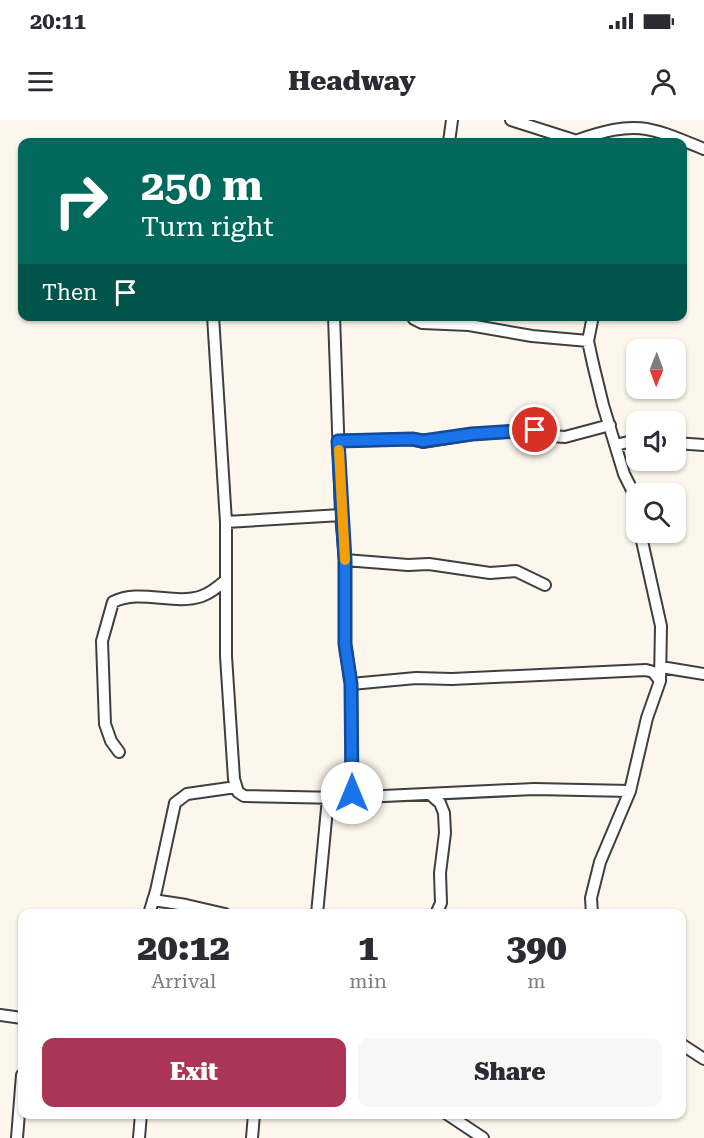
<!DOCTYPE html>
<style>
:root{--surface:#fff;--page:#f7f7f7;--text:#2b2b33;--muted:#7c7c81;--accent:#aa3555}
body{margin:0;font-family:"Roboto Serif",serif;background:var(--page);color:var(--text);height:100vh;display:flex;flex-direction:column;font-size:22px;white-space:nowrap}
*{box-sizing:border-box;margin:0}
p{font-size:20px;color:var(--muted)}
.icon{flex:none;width:33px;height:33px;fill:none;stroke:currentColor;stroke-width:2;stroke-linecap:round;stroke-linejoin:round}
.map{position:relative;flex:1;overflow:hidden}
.sheet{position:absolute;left:18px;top:789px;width:668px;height:210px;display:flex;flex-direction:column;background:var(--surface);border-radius:12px;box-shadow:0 2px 4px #0004}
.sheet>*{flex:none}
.banner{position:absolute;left:18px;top:18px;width:669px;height:183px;border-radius:12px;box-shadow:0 2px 4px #0004;background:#00695c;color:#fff;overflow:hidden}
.needle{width:39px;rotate:181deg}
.tools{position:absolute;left:626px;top:219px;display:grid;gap:12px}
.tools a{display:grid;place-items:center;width:60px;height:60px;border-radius:12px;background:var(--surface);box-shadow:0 2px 4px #0004;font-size:30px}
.pin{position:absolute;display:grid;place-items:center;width:51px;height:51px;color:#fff;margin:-26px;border:3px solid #fff;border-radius:50%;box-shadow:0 2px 6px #0007}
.me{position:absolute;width:66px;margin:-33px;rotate:0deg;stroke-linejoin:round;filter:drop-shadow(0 0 4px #0008)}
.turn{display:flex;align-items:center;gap:21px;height:126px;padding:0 24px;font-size:27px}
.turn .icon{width:78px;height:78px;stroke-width:2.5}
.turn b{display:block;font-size:42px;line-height:51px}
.then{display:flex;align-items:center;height:57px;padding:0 24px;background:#0003;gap:12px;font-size:22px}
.eta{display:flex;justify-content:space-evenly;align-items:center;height:102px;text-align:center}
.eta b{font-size:36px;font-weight:800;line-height:42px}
.primary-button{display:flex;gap:12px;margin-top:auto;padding:12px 24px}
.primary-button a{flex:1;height:69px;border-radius:12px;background:var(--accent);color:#fff;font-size:24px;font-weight:800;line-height:69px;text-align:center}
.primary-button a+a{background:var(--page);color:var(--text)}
.status{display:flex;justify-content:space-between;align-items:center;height:42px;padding:0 30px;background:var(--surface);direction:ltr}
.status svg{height:16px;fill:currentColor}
header{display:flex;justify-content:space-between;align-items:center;height:78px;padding:0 24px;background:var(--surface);font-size:27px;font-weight:800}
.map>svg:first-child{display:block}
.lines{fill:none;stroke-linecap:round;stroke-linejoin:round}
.street-casing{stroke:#3f3f3f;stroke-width:14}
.street{stroke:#fff;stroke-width:10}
.route-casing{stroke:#114b97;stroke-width:15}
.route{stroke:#1a73e8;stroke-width:10}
.slow{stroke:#f59e0b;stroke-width:10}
</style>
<div class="status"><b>20:11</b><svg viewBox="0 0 49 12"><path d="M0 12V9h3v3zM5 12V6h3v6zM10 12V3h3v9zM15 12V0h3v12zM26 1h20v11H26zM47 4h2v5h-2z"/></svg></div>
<header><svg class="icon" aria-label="menu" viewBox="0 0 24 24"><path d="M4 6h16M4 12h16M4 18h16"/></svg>Headway<svg class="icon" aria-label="person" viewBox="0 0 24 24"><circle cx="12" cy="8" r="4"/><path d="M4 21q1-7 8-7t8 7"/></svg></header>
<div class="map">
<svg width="704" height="1018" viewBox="0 0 704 1018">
<rect width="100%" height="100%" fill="#fdf6ec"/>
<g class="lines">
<g class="street-casing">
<path id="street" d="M511 0 580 22
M578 20C636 0 648 6 704 29
M449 22 452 0
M213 196 226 402V536L234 659 238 672 244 676 341 678 534 669 630 671
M334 196 341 395 345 440V524L351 564 352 665V673L348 677
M412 196 414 199 422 203 469 205 532 216 588 221
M593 196 588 221 593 244 603 285 624 354 636 378
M338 321 412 319 423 322 472 314 535 310 551 316 565 317 610 305
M675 323 704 325
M616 325 636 320
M226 402 341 395
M345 440 408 445 429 444 490 453 516 451 545 465
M661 547 704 554
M351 564 416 558 452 559 646 550 653 552 660 561
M119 632 111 621 105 604 102 521 113 482C140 468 174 486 202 476 211 473 219 466 226 460
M431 675 440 683 444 693 445 713 440 753 441 783 436 794
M153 780 186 785 225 794
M149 794 156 771 175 683 187 674 236 667
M317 794 328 678
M592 794 591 778 600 742 630 671 647 598 660 561 661 506 640 412
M0 895 22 898
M681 924 704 939
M447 994 483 1018
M17 1018 22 955
M139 1018 141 994
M252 1018 254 994"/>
</g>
<use href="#street" class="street"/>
</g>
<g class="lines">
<g class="route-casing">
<path id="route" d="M352 673 351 564 345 524V440L338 321 412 319 423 321 472 314 535 310"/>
</g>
<use href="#route" class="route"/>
<path class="slow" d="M339 330 345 440"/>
</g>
</svg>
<div class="tools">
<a><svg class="needle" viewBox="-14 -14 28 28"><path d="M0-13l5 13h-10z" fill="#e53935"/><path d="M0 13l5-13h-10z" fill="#7c7c81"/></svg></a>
<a><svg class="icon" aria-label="sound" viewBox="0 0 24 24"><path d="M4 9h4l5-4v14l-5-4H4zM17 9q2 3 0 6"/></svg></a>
<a><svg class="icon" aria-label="search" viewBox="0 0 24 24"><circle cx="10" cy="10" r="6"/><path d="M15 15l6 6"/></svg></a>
</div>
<div class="pin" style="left:535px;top:310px;background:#d93025"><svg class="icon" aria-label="arrive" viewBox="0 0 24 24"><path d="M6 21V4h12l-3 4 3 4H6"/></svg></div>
<svg class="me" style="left:352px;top:673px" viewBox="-20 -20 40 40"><circle r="19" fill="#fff"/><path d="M0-13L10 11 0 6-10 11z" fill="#1a73e8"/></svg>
<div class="banner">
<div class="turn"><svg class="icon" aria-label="right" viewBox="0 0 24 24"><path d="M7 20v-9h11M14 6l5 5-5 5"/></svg><div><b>250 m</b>Turn right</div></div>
<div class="then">Then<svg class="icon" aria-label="arrive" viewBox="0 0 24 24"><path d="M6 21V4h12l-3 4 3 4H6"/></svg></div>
</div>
<section class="sheet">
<div class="eta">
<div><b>20:12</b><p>Arrival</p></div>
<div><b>1</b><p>min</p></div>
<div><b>390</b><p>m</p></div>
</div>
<div class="primary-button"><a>Exit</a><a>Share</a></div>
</section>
</div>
